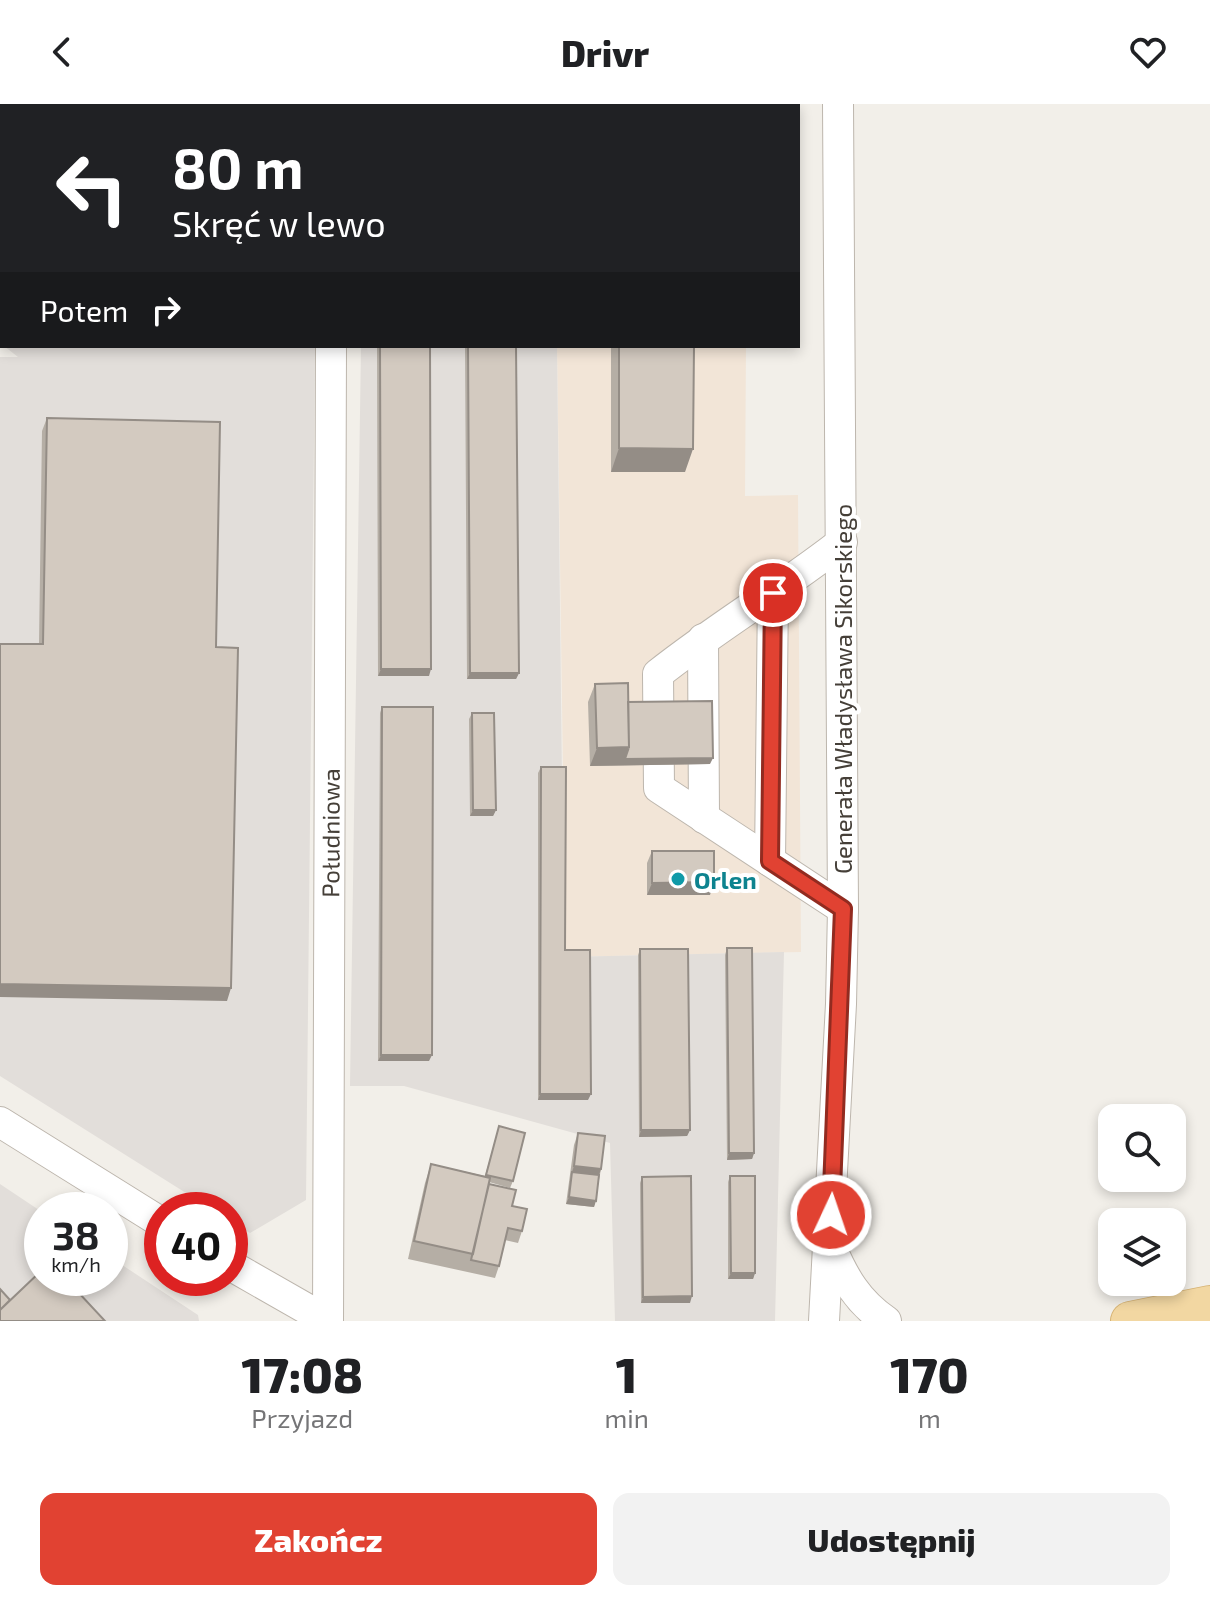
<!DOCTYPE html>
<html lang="pl">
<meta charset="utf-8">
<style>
:root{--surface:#fff;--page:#f2f2f2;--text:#202124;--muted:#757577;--accent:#e14232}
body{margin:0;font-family:"Exo 2",sans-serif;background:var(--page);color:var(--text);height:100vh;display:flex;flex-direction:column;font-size:30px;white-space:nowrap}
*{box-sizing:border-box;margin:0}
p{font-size:26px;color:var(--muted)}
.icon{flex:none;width:44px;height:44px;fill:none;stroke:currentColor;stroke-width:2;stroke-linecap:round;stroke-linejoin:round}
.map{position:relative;height:1217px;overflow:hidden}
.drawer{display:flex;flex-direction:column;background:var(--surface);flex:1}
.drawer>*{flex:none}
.top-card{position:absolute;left:0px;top:0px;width:800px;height:244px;box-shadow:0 4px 12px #0003;background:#202124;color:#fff;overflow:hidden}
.tools{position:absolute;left:1098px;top:1000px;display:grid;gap:16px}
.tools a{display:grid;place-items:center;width:88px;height:88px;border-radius:16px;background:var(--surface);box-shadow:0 4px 12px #0003;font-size:40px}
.speed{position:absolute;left:24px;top:1088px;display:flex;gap:16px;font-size:40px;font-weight:700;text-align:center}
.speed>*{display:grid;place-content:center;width:104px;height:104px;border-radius:50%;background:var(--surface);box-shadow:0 4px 12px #0003;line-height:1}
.speed small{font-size:20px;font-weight:400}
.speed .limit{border:12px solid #d22;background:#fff;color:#111}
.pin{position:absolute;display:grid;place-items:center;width:68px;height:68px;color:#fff;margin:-34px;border:4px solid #fff;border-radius:50%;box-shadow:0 2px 8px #0007}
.me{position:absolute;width:88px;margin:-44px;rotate:3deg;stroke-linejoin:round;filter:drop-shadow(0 0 6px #0008)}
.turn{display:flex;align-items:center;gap:28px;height:168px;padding:0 40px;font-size:36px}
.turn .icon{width:104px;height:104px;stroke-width:2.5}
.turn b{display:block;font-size:56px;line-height:68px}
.then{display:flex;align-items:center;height:76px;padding:0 40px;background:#0003;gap:16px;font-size:30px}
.eta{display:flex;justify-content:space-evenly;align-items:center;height:136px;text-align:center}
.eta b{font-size:48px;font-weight:800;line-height:56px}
.cta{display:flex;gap:16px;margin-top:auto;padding:16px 40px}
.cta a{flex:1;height:92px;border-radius:16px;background:var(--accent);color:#fff;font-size:32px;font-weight:800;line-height:92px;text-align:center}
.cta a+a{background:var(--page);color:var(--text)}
header{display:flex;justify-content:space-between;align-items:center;height:104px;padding:0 40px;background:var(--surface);font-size:36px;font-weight:800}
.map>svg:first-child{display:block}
.commercial{fill:#f2e5d7}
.industrial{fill:#e2deda}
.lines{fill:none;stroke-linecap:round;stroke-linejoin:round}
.minor-casing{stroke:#bdb6ad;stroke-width:32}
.major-casing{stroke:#d6b374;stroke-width:40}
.minor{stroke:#fff;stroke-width:30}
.major{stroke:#f2d7a2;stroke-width:38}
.wall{fill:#b5aea5}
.shaded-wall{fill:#948d86}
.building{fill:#d3cac0;stroke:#948d86;stroke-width:2}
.route-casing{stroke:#922b20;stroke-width:20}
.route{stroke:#e14232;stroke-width:14}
.culture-dot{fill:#0f9aa8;stroke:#fff;stroke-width:3}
.labels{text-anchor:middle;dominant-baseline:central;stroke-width:8;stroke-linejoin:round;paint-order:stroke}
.street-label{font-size:24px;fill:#453f38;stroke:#fff}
.culture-label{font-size:24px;font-weight:bold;fill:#0d838f;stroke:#fff;text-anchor:start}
</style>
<header><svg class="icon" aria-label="back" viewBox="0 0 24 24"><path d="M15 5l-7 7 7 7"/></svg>Drivr<svg class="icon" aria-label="heart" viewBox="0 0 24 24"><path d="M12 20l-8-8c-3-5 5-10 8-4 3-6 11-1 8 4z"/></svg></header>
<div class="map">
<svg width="1210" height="1217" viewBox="0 0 1210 1217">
<rect width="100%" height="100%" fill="#f2efe9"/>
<path class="commercial" d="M363 0H746V2H363Z
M557 242H746L745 392 798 391 801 848 563 853V669Z"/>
<path class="industrial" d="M0 0H315V2H2V240Z
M4 242H315L306 1096 250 1129 230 1117V1106H213L0 972V253H18Z
M361 242H557L564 853 784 848 775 1217H615L610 1039 404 982H350Z
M0 1080 42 1108V1174H110V1153L198 1211 199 1217H0Z"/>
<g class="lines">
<g class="minor-casing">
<g id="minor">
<path d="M332 2V0"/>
<path d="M842 438C782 485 717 523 658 570L659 684 843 805"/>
<path d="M703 535 704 714"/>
<path d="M770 757 773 489"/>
<path d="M0 1018 162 1119"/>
<path d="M831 1143C844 1174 858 1198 886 1217"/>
<path d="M230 1161 328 1217"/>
<path id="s1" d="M328 1217 331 242"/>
<path d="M824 1217 841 900 843 805 838 0"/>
</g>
</g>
<g class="major-casing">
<path id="major" d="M1130 1217 1210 1201"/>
</g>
<use href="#minor" class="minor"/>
<use href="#major" class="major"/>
</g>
<path class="wall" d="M377 242H430L429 572H378Z
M465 242H516L519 569 516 575H467Z
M611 242H694L685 368H611Z
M47 314 216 543 227 897 39 540 42 327Z
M595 580 628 598 710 660 590 662 588 598Z
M382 603 429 957H378L380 609Z
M472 609 496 706 493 712H470L469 615Z
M541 663 565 846 588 996H538V669Z
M652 747 710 791H647V759Z
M727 844 754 1049 752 1055 727 1056 725 851Z
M640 845 690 1026 687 1032 639 1033 638 851Z
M499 1022 513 1077 510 1084 489 1078V1080L512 1102 522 1127 518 1139 505 1136 499 1162 495 1174 408 1155 425 1079 431 1060 485 1072Z
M578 1029 601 1065 594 1103 566 1100 574 1041Z
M730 1072 755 1169 753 1175H728V1078Z
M642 1073 690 1199H641L640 1079Z"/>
<path class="shaded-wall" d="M619 344 693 345 685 368H611Z
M381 565H431L429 572H378Z
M470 569H519L516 575H467Z
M629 643 713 654 710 660 590 662 597 644Z
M473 706H496L493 712H470Z
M714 778 710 791H647L652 779Z
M0 880 231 884 227 897 0 893Z
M381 951H432L429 957H378Z
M540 990H591L588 996H538Z
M641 1026H690L687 1032 639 1033Z
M729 1049H754L752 1055 727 1056Z
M574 1062 601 1065 597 1077 572 1068 570 1074Z
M569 1093 596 1097 594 1103 566 1100Z
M731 1169H755L753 1175H728Z
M692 1192 690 1199H641L643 1193Z"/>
<path class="building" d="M380 242H430L431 565H381Z
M468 242H516L519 569H470Z
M619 242H694L693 345 619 344Z
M47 314 220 318 216 543 238 544 231 884 0 880V540H43Z
M628 579 629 643 597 644 595 580Z
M712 597 713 654 625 655 629 643 628 598Z
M382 603H433L432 951H381Z
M472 609H494L496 706H473Z
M541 663H566L565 846H590L591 990H540Z
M652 747H714V778L652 779Z
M727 844H752L754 1049H729Z
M640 845H688L690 1026H641Z
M499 1022 525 1029 513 1077 486 1071Z
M578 1029 605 1032 601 1065 574 1062Z
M431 1060 490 1074 473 1150 414 1137Z
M572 1068 599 1071 596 1097 569 1093Z
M691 1072 692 1192 643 1193 642 1073Z
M730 1072H755V1169H731Z
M489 1080 516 1086 512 1102 527 1105 522 1127 508 1124 499 1162 471 1156Z
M42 1166V1174H65L105 1217H0V1206Z
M0 1185 10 1196 0 1206Z"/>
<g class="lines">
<g class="route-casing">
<path id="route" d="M773 489 770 757 843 805 831 1111"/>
</g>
<use href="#route" class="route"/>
</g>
<circle class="culture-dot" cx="678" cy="775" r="8"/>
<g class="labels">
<g class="street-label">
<text transform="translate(842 585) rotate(-90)">Generała Władysława Sikorskiego</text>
<text stroke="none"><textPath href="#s1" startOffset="488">Południowa</textPath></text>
</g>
<g class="culture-label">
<text x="694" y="775">Orlen</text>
</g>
</g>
</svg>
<div class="tools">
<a><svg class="icon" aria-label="search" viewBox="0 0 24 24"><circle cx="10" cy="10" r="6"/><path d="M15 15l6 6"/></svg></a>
<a><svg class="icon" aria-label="layers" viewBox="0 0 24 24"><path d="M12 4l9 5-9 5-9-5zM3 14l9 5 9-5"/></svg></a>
</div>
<div class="speed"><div>38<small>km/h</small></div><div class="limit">40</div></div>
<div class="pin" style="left:773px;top:489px;background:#d93025"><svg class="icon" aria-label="arrive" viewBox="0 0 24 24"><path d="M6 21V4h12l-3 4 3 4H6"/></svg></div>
<svg class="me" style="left:831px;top:1111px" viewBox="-20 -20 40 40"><circle r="17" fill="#e14232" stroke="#fff" stroke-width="3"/><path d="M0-11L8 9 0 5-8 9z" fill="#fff"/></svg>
<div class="top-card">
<div class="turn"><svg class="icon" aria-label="left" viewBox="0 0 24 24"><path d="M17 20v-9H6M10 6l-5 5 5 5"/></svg><div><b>80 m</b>Skręć w lewo</div></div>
<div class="then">Potem<svg class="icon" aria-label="right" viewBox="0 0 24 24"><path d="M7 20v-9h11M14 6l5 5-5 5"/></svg></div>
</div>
</div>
<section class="drawer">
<div class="eta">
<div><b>17:08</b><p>Przyjazd</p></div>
<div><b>1</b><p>min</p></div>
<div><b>170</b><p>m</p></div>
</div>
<div class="cta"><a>Zakończ</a><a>Udostępnij</a></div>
</section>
